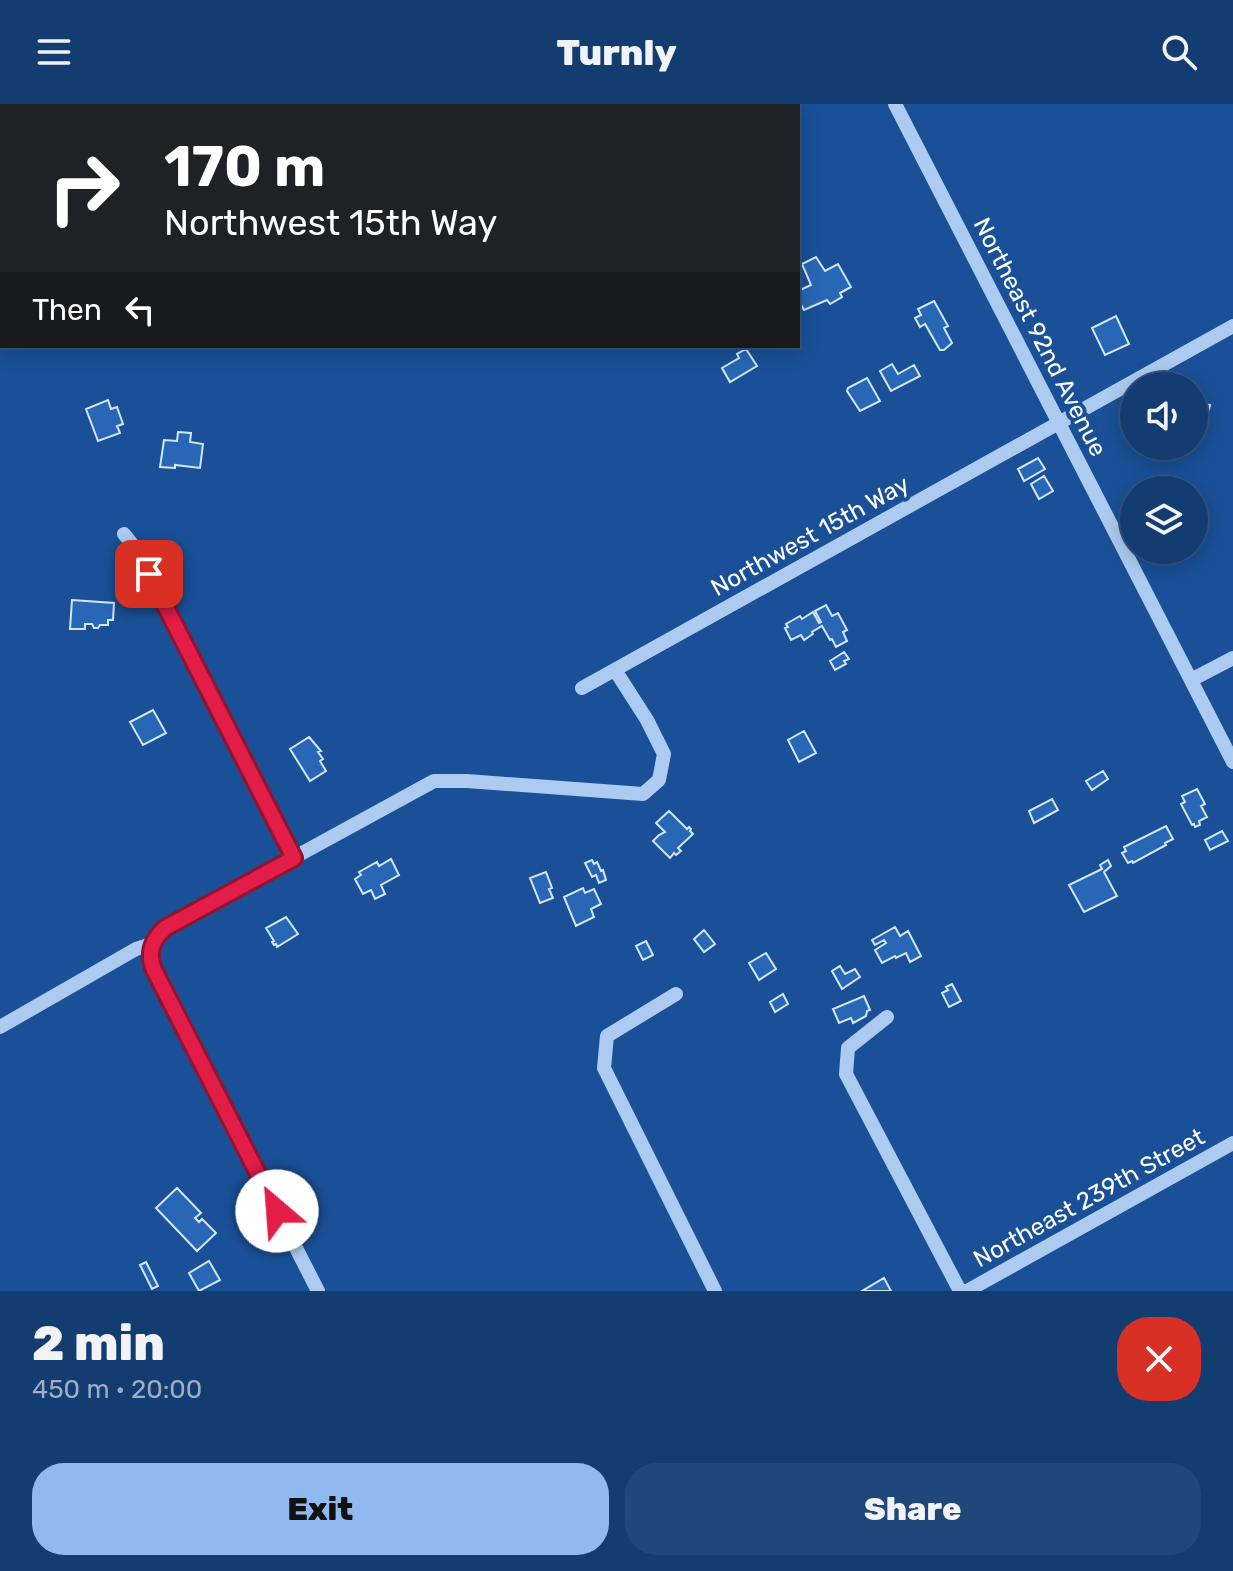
<!DOCTYPE html>
<meta charset="utf-8">
<style>
:root{--surface:#133c71;--page:#204779;--text:#f1f3f6;--muted:#9dadc3;--line:#325684;--accent:#90b9f0}
body{margin:0;font-family:Rubik,sans-serif;background:var(--page);color:var(--text);height:100vh;display:flex;flex-direction:column;font-size:30px;white-space:nowrap}
*{box-sizing:border-box;margin:0}
p{font-size:26px;color:var(--muted)}
.icon{flex:none;width:44px;height:44px;fill:none;stroke:currentColor;stroke-width:2;stroke-linecap:round;stroke-linejoin:round}
.map{position:relative;height:1187px;overflow:hidden}
.sheet{display:flex;flex-direction:column;background:var(--surface);flex:1}
.sheet>*{flex:none}
.top-card{position:absolute;left:0px;top:0px;width:800px;height:244px;box-shadow:0 4px 20px #0003,0 0 0 2px var(--line);background:#202124;color:#fff;overflow:hidden}
.controls{position:absolute;left:1120px;top:268px;display:grid;gap:16px}
.controls a{display:grid;place-items:center;width:88px;height:88px;border-radius:50%;background:var(--surface);box-shadow:0 4px 20px #0003,0 0 0 2px var(--line);font-size:40px}
.pin{position:absolute;display:grid;place-items:center;width:68px;height:68px;color:#fff;margin:-34px;border-radius:16px;box-shadow:0 4px 12px #0006}
.me{position:absolute;width:88px;margin:-44px;rotate:333deg;stroke-linejoin:round;filter:drop-shadow(0 0 6px #0008)}
.turn{display:flex;align-items:center;gap:28px;height:168px;padding:0 32px;font-size:36px}
.turn .icon{width:104px;height:104px;stroke-width:2.5}
.turn b{display:block;font-size:56px;line-height:68px}
.then{display:flex;align-items:center;height:76px;padding:0 32px;background:#0003;gap:16px;font-size:30px}
.round{display:grid;place-items:center;flex:none;width:84px;height:84px;border-radius:32px;background:var(--page)}
.head{display:flex;align-items:center;justify-content:space-between;height:136px;padding:0 32px}
h1{font-size:48px;font-weight:800;line-height:60px}
.button{display:flex;gap:16px;margin-top:auto;padding:16px 32px}
.button a{flex:1;height:92px;border-radius:32px;background:var(--accent);color:#111;font-size:32px;font-weight:800;line-height:92px;text-align:center}
.button a+a{background:var(--page);color:var(--text)}
header{display:flex;justify-content:space-between;align-items:center;height:104px;padding:0 32px;background:var(--surface);font-size:36px;font-weight:800}
.map>svg:first-child{display:block}
.building{fill:#2867b5;stroke:#d4e6fb;stroke-width:2}
.lines{fill:none;stroke-linecap:round;stroke-linejoin:round}
.minor{stroke:#adcbf0;stroke-width:14}
.route-casing{stroke:#92132f;stroke-width:20}
.route{stroke:#e11d48;stroke-width:14}
.labels{text-anchor:middle;dominant-baseline:central;stroke-width:8;stroke-linejoin:round;paint-order:stroke}
.street-label{font-size:24px;fill:#fff;stroke:#195097}
</style>
<header><svg class="icon" aria-label="menu" viewBox="0 0 24 24"><path d="M4 6h16M4 12h16M4 18h16"/></svg>Turnly<svg class="icon" aria-label="search" viewBox="0 0 24 24"><circle cx="10" cy="10" r="6"/><path d="M15 15l6 6"/></svg></header>
<div class="map">
<svg width="1233" height="1187" viewBox="0 0 1233 1187">
<rect width="100%" height="100%" fill="#195097"/>
<path class="building" d="M816 153 825 167 838 160 851 183 840 189 842 193 830 200 827 196 804 206 798 195V187L811 181 802 160Z
M934 197 948 222 944 224 952 239 944 246H940L925 220 920 223 915 214 921 211 918 205Z
M1116 212 1129 240 1105 251 1092 224Z
M746 245 757 262 730 278 722 264 739 254 737 250Z
M892 260 898 270 914 261 920 272 891 287 880 267Z
M867 274 880 297 860 307 847 287 848 284Z
M1194 292 1197 293 1196 298 1210 301 1205 324 1194 322Z
M108 296 111 305 117 303 123 320 117 322 120 329 98 337 86 305Z
M178 328 191 329 190 338 203 340 200 364 175 361V364L160 363 164 336 177 337Z
M1038 354 1045 365 1024 377 1018 365Z
M1044 372 1053 387 1039 395 1031 380Z
M72 496 114 499 113 516H108V521H100L98 524H94L92 520H85V525H70Z
M826 501 832 512 838 509 847 526 843 528 847 537 836 543 832 535 830 536 822 522 812 528 813 530 804 536 801 531 791 536 785 524 788 523 786 520 800 512 802 515 813 508 819 519 821 518 815 507Z
M844 548 849 555 844 557 846 560 835 566 830 557Z
M153 606 166 629 143 641 130 618Z
M804 627 816 649 799 658 788 636Z
M309 633 321 647 318 648 323 655 320 657 326 667 310 677 290 645Z
M1103 667 1108 675 1092 686 1086 677Z
M1197 685 1205 700 1201 702 1207 713 1199 717 1200 721 1195 723 1194 720 1192 721 1181 700 1185 698 1182 692Z
M1052 695 1058 706 1034 719 1029 707Z
M669 707 687 725 689 723 691 725 690 727 693 730 678 744 681 747 676 751 674 749 670 754 653 737 659 731 665 728 656 719Z
M1166 722 1173 735 1165 739 1166 741 1133 759 1132 757 1128 759 1122 749 1126 747 1124 743Z
M1222 727 1228 737 1210 746 1205 736Z
M391 755 399 771 381 781 385 790 375 795 371 786 363 790 355 775 361 771 359 768 377 758 379 762Z
M592 756 594 760 597 758 601 767 603 766 606 776 599 779 596 771 592 773 585 759Z
M1108 756 1111 762 1104 768 1117 792 1084 808 1069 781 1102 765 1100 761Z
M546 768 552 784 549 785 553 794 540 799 530 774Z
M583 784 585 789 594 785 601 800 591 805 594 813 576 822 564 793Z
M286 813 298 830 277 843 276 840 274 841 272 838 274 837 266 824Z
M895 823 900 832 908 827 921 852 910 858 906 849 896 854 895 852 882 859 875 846 886 839 884 836 875 841 872 836Z
M704 826 715 840 704 848 694 835Z
M646 837 653 851 643 856 636 842Z
M766 849 776 865 759 876 749 859Z
M840 862 845 870 855 865 860 873 842 885 832 867Z
M952 880 961 897 949 903 942 889 948 886 946 883Z
M783 890 788 900 775 908 770 898Z
M864 892 870 906 867 907 866 912 853 919 851 914 839 919 833 905Z
M177 1084 201 1109 195 1114 199 1118 202 1115 216 1129 197 1147 156 1104Z
M209 1157 220 1176 199 1187 189 1169Z
M146 1158 158 1182 152 1185 140 1161Z
M884 1174 891 1187H862Z"/>
<g class="lines">
<path class="minor" d="M895 0 1233 658
M124 430 136 445 294 754
M1191 576 1233 554
M582 584 1233 222
M676 890 607 932 604 964 715 1187
M887 913 848 944 846 970 960 1187
M0 923 136 845 152 840
M318 1187 154 866C147 849 152 836 165 824L434 677H467L643 690 659 676 664 650 647 616 615 566
M967 1187 1233 1039"/>
</g>
<g class="lines">
<g class="route-casing">
<path id="route" d="M149 470 294 754 165 824C152 836 147 849 154 866L277 1107"/>
</g>
<use href="#route" class="route"/>
</g>
<g class="labels">
<g class="street-label">
<text transform="translate(1040 233) rotate(63)">Northeast 92nd Avenue</text>
<text transform="translate(810 432) rotate(-29)">Northwest 15th Way</text>
<text transform="translate(1089 1094) rotate(-29)">Northeast 239th Street</text>
</g>
</g>
</svg>
<div class="controls">
<a><svg class="icon" aria-label="sound" viewBox="0 0 24 24"><path d="M4 9h4l5-4v14l-5-4H4zM17 9q2 3 0 6"/></svg></a>
<a><svg class="icon" aria-label="layers" viewBox="0 0 24 24"><path d="M12 4l9 5-9 5-9-5zM3 14l9 5 9-5"/></svg></a>
</div>
<div class="pin" style="left:149px;top:470px;background:#d93025"><svg class="icon" aria-label="arrive" viewBox="0 0 24 24"><path d="M6 21V4h12l-3 4 3 4H6"/></svg></div>
<svg class="me" style="left:277px;top:1107px" viewBox="-20 -20 40 40"><circle r="19" fill="#fff"/><path d="M0-13L10 11 0 6-10 11z" fill="#e11d48"/></svg>
<div class="top-card">
<div class="turn"><svg class="icon" aria-label="right" viewBox="0 0 24 24"><path d="M7 20v-9h11M14 6l5 5-5 5"/></svg><div><b>170 m</b>Northwest 15th Way</div></div>
<div class="then">Then<svg class="icon" aria-label="left" viewBox="0 0 24 24"><path d="M17 20v-9H6M10 6l-5 5 5 5"/></svg></div>
</div>
</div>
<section class="sheet">
<div class="head"><div><h1>2 min</h1><p>450 m · 20:00</p></div><a class="round" style="background:#d93025;color:#fff"><svg class="icon" aria-label="close" viewBox="0 0 24 24"><path d="M6 6l12 12M18 6L6 18"/></svg></a></div>
<div class="button"><a>Exit</a><a>Share</a></div>
</section>
